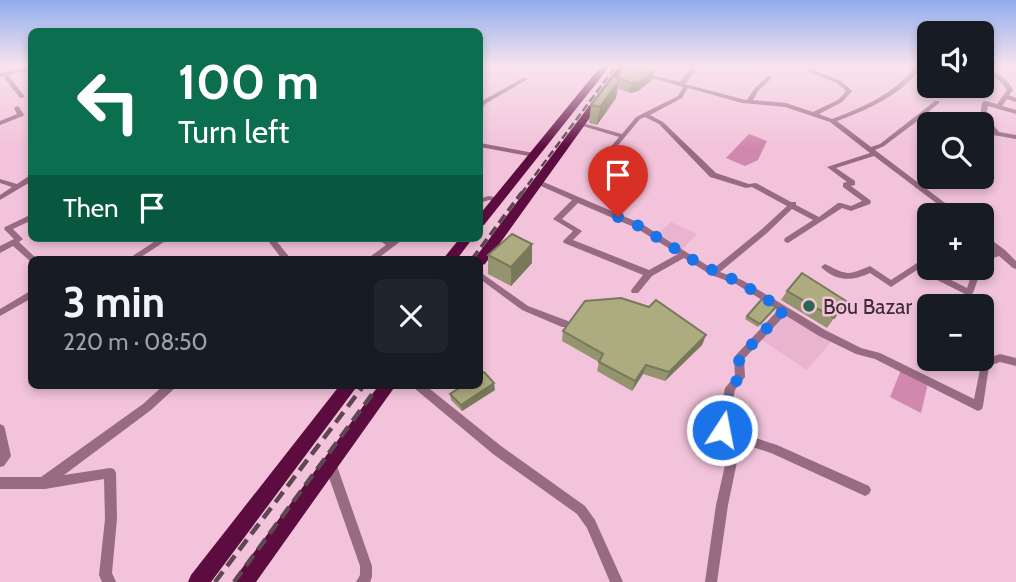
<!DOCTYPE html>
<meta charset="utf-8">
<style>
:root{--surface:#171b24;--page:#20242c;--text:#f1f3f6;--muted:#9ea1a6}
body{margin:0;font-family:Cabin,sans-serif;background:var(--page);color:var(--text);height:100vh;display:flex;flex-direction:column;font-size:26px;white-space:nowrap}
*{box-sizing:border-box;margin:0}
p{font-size:23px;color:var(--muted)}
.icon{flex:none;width:38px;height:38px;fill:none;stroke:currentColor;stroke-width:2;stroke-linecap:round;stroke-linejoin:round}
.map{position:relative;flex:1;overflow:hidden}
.side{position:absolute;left:28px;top:256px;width:455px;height:133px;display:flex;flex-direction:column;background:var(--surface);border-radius:10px;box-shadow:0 4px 10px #0003}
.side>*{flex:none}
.guide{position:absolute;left:28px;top:28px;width:455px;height:214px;border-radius:10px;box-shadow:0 4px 10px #0003;background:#0b6e4f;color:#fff;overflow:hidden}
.fabs{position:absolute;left:917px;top:21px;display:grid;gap:14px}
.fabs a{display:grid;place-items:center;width:77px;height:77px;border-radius:10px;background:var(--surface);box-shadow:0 4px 10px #0003;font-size:35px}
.pin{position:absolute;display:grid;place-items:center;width:60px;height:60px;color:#fff;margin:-72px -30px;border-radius:50% 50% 50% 0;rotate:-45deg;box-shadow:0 0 7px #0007}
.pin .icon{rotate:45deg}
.me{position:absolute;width:77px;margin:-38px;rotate:11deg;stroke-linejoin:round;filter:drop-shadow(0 0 5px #0008)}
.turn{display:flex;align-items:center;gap:24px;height:147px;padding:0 35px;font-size:32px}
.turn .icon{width:91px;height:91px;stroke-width:2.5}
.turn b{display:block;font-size:49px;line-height:60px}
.then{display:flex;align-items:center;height:66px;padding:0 35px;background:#0003;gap:14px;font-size:26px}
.round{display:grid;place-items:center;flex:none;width:74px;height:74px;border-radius:10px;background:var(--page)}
.head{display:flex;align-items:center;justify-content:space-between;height:119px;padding:0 35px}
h1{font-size:42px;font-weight:700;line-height:52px}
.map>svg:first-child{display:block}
.built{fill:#e9b4ce}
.green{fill:#d188ae}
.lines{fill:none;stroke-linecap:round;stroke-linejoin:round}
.minor{fill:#986b82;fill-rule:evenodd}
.primary{fill:#5d0c40;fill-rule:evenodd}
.rail-far2{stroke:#5e4752;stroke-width:2.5;stroke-dasharray:8 3.5;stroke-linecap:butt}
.rail-far1{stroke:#5e4752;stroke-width:3.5;stroke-dasharray:10 5;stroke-linecap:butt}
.rail{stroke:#5e4752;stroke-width:4.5;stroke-dasharray:13 7;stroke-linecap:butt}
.wall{fill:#94946e}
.shaded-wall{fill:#78785a}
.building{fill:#acac80;stroke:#78785a;stroke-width:2}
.route{stroke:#1a73e8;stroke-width:12;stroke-dasharray:0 21.6}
.poi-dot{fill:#2a6651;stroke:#f2c3da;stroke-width:2.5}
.labels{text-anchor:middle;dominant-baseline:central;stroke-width:5;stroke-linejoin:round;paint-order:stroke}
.poi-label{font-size:21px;fill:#3e2c35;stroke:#f2c3da;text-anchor:start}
</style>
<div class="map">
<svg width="1016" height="582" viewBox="0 0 1016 582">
<rect width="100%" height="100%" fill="#f2c3da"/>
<path class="built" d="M671 222 697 234 683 249 657 234Z
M785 314 831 342 807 370 760 339Z"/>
<path class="green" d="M749 134 767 141 758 160 745 166 726 158Z
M901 370 928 383 921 413 890 397Z"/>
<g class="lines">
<path class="minor" d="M32 66V70L8 75 25 97 20 98 3 76 0 77V73Z
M692 66H698L685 84 742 99 747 100 755 88 768 76H772V78L759 90 753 100 786 103 813 112 838 100 846 91 837 83 807 71 811 66H817L813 70 841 81 852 91 842 102 819 114 832 119C864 107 894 94 916 66H922C902 95 869 109 837 121L871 147 880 144 935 101H939V103L927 113 960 123 961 124H952L924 116 884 146 875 150 961 215H952L874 156 836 168 855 181V185L851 186 870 200 871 202 870 204 851 211 842 208 788 243 785 242 784 240 785 238 813 220 792 209 767 233 720 272 742 280 825 330 861 348 880 353 974 399 982 360 1000 354 1016 358V366L1000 362 989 366 983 406 982 409 978 411 875 359 856 354 819 336 785 315 744 359 745 377 735 390 727 427 740 433 777 445 869 486 871 490 869 494 865 496 771 453 741 443 728 505 717 582H705L716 505 731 439 717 432 716 429 725 388 735 376 734 358 736 355 778 310 736 284 711 275 684 258 652 276 638 293H632L631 291 632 289 643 275 564 243 563 241 573 231 553 219 572 200 532 182 536 180H539L642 224 713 269 762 229 787 206 752 187 746 188 710 177 659 124 645 117 640 119 605 161 603 162 600 160 619 137 576 124 579 122 622 134 636 117 678 96 683 87 642 75V73L680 82ZM688 88 742 103 785 107 830 122 870 153 827 167 847 182 843 183V187L862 201 851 206 841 203H838L819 217 796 205V202H791L756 183 749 184 716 173 663 122 650 115 682 98ZM578 203 636 228 678 254 649 270 573 240 582 231 562 219Z
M982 67C995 72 1007 77 1013 90L1009 95 1016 98V102L1007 99 1002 106 1016 110V114L988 106 986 116 999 132 1016 135V139L982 133V129L991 131 980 116 982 103 985 101 997 104 1007 90 1000 81 982 71Z
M523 78 528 79 485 104 482 109 480 110V102Z
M17 106 19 107 24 115 23 116 0 125V121L17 114 14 108Z
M480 143 534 153 537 155 534 157 480 147Z
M29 176H32V181L0 200V195L12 187 0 183V179L17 184Z
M488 196 501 198 502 200 498 202 489 200 480 203V199Z
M32 214V220L13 229 23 239 19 242 37 259H32V261H30L13 246 0 253V246L14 239 4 229 5 227Z
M982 233 1005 250 1016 261V269L1013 268 999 256 982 262V256L994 252 982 240Z
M160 238H170L138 259H128Z
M266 238H274L291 259H282Z
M376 238H386L391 241 395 238H405L377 259H367L386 245Z
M917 263 967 288 974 268H982L973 293 969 296 917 270 891 287 870 273C852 282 835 281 821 267L825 264C848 275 846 276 870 266L891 280Z
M480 272 528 306 568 321 570 324 568 327H562L522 310 480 279Z
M32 290V298L0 316V309Z
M164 385H176L175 388 151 410 64 475 110 468 114 469 116 473 117 519 112 573 116 582H102L99 575 105 519 104 479 45 489H0V477H41L143 404Z
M413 385H425L501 446 585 506 595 520 623 582H610L587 528 577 514 493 454 414 388Z
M0 424 4 426 5 429 11 456 4 466 0 467Z
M331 461 335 462 337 466 372 566V577L370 582H356L360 575V566L325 466 327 462Z"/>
<path class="primary" d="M601 66H610L484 225 480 226V214Z
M619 66H627L485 264 480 266V259L475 258Z
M460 238H473L457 259H443Z
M340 385H358L211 582H188L191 575Z
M379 385H396L256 582H234L237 575Z"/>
<path class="rail-far2" d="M521 194 616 66"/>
<path class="rail-far1" d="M472 259 522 192"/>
<path class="rail" d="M215 582 364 385
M234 582 379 385"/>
</g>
<path class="wall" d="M625 66H654L652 70 654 71 652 80 638 91 630 93 617 88 616 98 597 125 589 123 591 105 617 78Z
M532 244V263L511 286 488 274V255Z
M787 291 834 318 827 328 781 300Z
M776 307 758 327 745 319 747 316Z
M563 331 706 335 702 345 665 381 643 374 632 391 597 371 599 362 562 341Z
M495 390 462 411 451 400 450 394Z"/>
<path class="shaded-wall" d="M654 71 652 80 638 91 630 93 631 83Z
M619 80 616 98 597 125 600 107Z
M532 244V263L511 286V267Z
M706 335 702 345 665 381 669 372Z
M646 365 643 374 632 391 635 381Z
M494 383 495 390 462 411 461 405Z"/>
<path class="building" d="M625 66H639L654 71 639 82 631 83 617 77Z
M614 76 619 80 600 107 591 105Z
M512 234 532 244 511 267 488 255Z
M802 273 846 301 834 318 787 291Z
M621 298 649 307 656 300 706 335 669 372 646 365 635 381 599 362 603 354 563 331 585 301Z
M762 299 776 307 760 324 747 316Z
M484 372 494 383 461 405 450 394 464 385H480V375Z"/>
<linearGradient id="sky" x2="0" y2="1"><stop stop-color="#8faded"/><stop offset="0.45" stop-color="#f9e4ee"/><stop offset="1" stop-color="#f9e4ee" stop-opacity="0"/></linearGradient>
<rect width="1016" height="147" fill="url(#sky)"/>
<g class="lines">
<path class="route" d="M618 217 639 226 701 265 739 282 784 310 739 358 740 377 730 388 722 430"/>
</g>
<circle class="poi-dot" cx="809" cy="306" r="7"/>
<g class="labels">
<g class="poi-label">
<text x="823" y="306">Bou Bazar</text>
</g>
</g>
</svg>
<div class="fabs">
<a><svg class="icon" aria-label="sound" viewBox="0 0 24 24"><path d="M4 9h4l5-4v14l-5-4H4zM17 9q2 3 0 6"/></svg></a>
<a><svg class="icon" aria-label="search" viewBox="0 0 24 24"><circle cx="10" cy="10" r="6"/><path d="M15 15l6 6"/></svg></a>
<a>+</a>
<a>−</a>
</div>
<div class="pin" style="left:618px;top:217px;background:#d93025"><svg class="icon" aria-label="arrive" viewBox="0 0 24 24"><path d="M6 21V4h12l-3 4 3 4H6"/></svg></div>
<svg class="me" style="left:722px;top:430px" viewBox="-20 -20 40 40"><circle r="17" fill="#1a73e8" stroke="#fff" stroke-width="3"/><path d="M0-11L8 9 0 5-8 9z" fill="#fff"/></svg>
<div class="guide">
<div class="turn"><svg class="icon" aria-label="left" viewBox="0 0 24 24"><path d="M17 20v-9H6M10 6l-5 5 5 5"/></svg><div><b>100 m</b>Turn left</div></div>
<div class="then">Then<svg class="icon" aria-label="arrive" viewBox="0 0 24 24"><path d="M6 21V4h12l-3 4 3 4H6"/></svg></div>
</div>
<section class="side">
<div class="head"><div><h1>3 min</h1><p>220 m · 08:50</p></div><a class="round"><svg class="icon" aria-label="close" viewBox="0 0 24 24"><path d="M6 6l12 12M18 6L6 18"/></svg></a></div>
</section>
</div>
